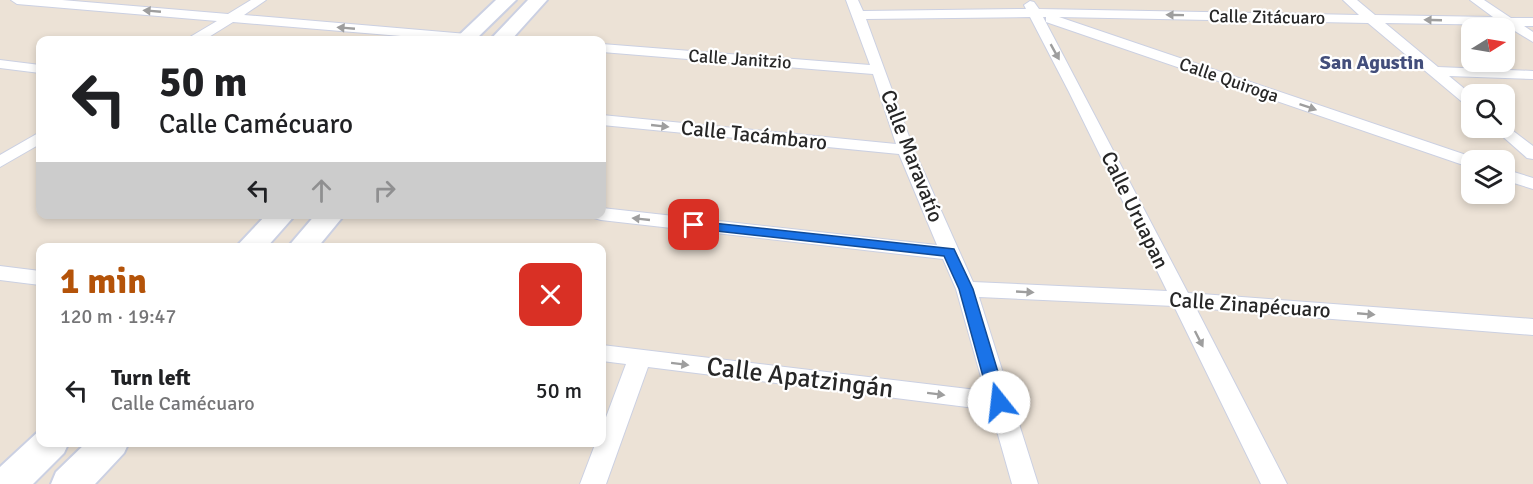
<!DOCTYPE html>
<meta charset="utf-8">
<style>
:root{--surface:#fff;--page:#f6f6f6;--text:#202124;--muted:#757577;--accent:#b45309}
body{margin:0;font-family:Signika,sans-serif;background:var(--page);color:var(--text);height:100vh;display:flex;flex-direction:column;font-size:22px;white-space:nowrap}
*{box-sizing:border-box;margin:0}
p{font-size:20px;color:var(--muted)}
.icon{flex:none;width:33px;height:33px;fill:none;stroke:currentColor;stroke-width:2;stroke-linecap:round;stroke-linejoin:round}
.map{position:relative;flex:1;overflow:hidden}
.panel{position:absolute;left:36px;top:243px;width:570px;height:204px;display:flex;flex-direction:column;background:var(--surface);border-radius:12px;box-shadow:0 3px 9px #0003}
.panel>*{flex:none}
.hud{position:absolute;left:36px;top:36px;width:570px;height:183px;border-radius:12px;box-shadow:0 3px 9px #0003;background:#fff;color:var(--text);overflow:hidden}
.needle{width:39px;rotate:79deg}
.tools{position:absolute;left:1461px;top:18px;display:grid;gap:12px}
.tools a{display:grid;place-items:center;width:54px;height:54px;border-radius:12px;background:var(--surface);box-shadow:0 3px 9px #0003;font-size:30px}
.pin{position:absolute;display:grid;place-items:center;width:51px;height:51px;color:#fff;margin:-26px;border-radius:12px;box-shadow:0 3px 9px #0006}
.me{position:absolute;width:66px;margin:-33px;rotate:344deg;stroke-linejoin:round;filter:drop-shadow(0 0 4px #0008)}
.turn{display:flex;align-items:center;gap:21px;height:126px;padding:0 24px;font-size:27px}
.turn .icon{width:78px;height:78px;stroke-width:2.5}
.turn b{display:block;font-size:42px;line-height:51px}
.lanes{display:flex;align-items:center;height:57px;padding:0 24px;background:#0003;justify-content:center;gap:30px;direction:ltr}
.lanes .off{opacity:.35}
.round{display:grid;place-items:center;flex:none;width:63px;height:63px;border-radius:12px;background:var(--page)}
.head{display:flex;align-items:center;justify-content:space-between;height:102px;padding:0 24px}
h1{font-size:36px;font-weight:800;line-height:45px;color:var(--accent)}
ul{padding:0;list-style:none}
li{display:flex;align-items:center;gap:18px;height:90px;padding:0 24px}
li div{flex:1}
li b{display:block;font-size:22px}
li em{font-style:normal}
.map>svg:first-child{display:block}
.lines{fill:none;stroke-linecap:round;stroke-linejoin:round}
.street-casing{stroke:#cbd0e2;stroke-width:2}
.secondary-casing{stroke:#cbd0e2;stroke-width:4}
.street{fill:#fff;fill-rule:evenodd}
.secondary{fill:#fff;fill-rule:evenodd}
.oneway{fill:#9e9e9e}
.route{fill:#1a73e8;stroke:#114b97;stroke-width:1.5}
.labels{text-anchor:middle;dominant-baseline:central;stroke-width:4.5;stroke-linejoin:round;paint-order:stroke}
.far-street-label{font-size:18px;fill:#272727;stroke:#fff}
.far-quarter-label{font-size:20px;font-weight:bold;fill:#434e7b;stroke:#fff}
.street-label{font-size:21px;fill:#272727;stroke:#fff}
.near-street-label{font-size:26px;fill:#272727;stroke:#fff}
</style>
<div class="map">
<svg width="1533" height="484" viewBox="0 0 1533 484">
<rect width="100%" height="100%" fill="#ece2d6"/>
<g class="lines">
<g class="street-casing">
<path id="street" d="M11 0H62L228 14 251 0H266L244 15 467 34 474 38 472 40H449L233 22 204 40H189L190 37 217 21 17 4Z
M846 0H858L863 11 1026 9 1024 5 1030 1 1034 2 1039 9 1359 15 1343 0H1357L1375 15 1493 17 1470 0H1484L1511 18H1533V26H1524L1533 32V42L1505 25 1385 23 1438 67 1533 71V79L1449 76 1472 95V108L1467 106 1368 23 1059 17 1478 159 1472 160V168L1046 22V17H1043L1188 293 1533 319V335L1196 308 1287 484H1261L1174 306 979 297 1038 484H1012L991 410 648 367 606 484H580L596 442H602V428L626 364 602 361V345L985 391 956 289 943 259 601 220 594 218 592 214H602V208L937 245 899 154 602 125V115L896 144 873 74 602 52V44L870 65ZM1030 17 1069 92 1167 291 973 282 914 150 866 19Z
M507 36 514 40H493L495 37Z
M0 60 40 65V73L0 68Z
M1504 124 1533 146V159L1527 158 1493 128H1504Z
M40 132V144L0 167V155Z
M1504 169 1533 178V189L1504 180Z
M0 266 40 271V285L0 280Z"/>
</g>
<g class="secondary-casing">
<path id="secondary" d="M496 0H516L475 40H454Z
M528 0H547L511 40H490Z
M267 214H296L266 248H235Z
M316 214H345L317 248H287Z
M40 430V442H69L64 453 33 484H0V467Z
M87 442H129L124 453 95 484H51L56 472Z"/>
</g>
<use href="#street" class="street"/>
<use href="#secondary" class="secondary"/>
</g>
<defs><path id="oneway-solid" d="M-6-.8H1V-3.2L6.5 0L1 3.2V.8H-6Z" transform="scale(1.5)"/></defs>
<g class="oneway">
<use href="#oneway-solid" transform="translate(152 11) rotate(-175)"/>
<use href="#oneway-solid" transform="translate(1175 15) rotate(-179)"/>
<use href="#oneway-solid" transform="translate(1433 20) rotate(-178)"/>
<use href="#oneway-solid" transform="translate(346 28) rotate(-175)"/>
<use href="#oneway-solid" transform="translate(1055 52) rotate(61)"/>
<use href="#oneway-solid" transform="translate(1308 107) rotate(19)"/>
<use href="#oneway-solid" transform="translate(660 126) rotate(6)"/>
<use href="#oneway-solid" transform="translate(641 219) rotate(-174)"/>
<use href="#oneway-solid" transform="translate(1025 292) rotate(3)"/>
<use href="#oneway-solid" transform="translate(1366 314) rotate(5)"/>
<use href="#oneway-solid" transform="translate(1199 339) rotate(63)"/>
<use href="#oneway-solid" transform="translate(680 364) rotate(7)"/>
<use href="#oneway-solid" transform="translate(936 394) rotate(7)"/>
</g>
<path class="route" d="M694 221 954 249 973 289 1007 402 1005 406 999 408 993 406 990 402 959 289 944 256 689 228 687 225 689 222Z"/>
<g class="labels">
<g class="far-street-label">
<text transform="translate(1267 17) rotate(1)">Calle Zitácuaro</text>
<text transform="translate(740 59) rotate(4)">Calle Janitzio</text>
<text transform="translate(1229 80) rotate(19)">Calle Quiroga</text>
</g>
<g class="far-quarter-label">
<text x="1372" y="62">San Agustin</text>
</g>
<g class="street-label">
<text transform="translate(754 135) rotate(6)">Calle Tacámbaro</text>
<text transform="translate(912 156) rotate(69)">Calle Maravatío</text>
<text transform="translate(1135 210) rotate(64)">Calle Uruapan</text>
<text transform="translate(1250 305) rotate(4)">Calle Zinapécuaro</text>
</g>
<g class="near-street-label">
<text transform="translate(800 378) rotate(7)">Calle Apatzingán</text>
</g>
</g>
</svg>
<div class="tools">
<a><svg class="needle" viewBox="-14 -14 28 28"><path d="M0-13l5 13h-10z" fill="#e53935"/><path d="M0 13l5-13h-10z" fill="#757577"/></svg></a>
<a><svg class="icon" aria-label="search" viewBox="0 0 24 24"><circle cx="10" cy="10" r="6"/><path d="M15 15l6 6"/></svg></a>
<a><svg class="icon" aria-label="layers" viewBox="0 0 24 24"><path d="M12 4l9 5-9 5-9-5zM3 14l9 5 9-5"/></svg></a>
</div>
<div class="pin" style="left:694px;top:225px;background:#d93025"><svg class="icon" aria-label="arrive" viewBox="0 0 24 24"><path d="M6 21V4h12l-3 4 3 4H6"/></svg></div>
<svg class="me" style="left:999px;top:402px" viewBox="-20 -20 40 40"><circle r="19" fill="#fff"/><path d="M0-13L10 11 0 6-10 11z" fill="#1a73e8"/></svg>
<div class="hud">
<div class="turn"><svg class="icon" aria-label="left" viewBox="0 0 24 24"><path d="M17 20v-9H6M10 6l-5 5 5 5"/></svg><div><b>50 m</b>Calle Camécuaro</div></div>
<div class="lanes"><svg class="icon" aria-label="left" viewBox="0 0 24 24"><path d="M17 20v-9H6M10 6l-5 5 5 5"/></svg><svg class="icon off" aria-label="ahead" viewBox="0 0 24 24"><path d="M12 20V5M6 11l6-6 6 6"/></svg><svg class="icon off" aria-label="right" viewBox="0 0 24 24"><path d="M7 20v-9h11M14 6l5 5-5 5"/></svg></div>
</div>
<section class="panel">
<div class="head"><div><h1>1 min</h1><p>120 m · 19:47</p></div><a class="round" style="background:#d93025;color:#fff"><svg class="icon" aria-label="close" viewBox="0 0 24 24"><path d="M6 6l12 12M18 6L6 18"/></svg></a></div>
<ul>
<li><svg class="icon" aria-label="left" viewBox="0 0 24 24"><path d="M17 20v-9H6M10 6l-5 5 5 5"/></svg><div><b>Turn left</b><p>Calle Camécuaro</p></div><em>50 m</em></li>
</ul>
</section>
</div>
